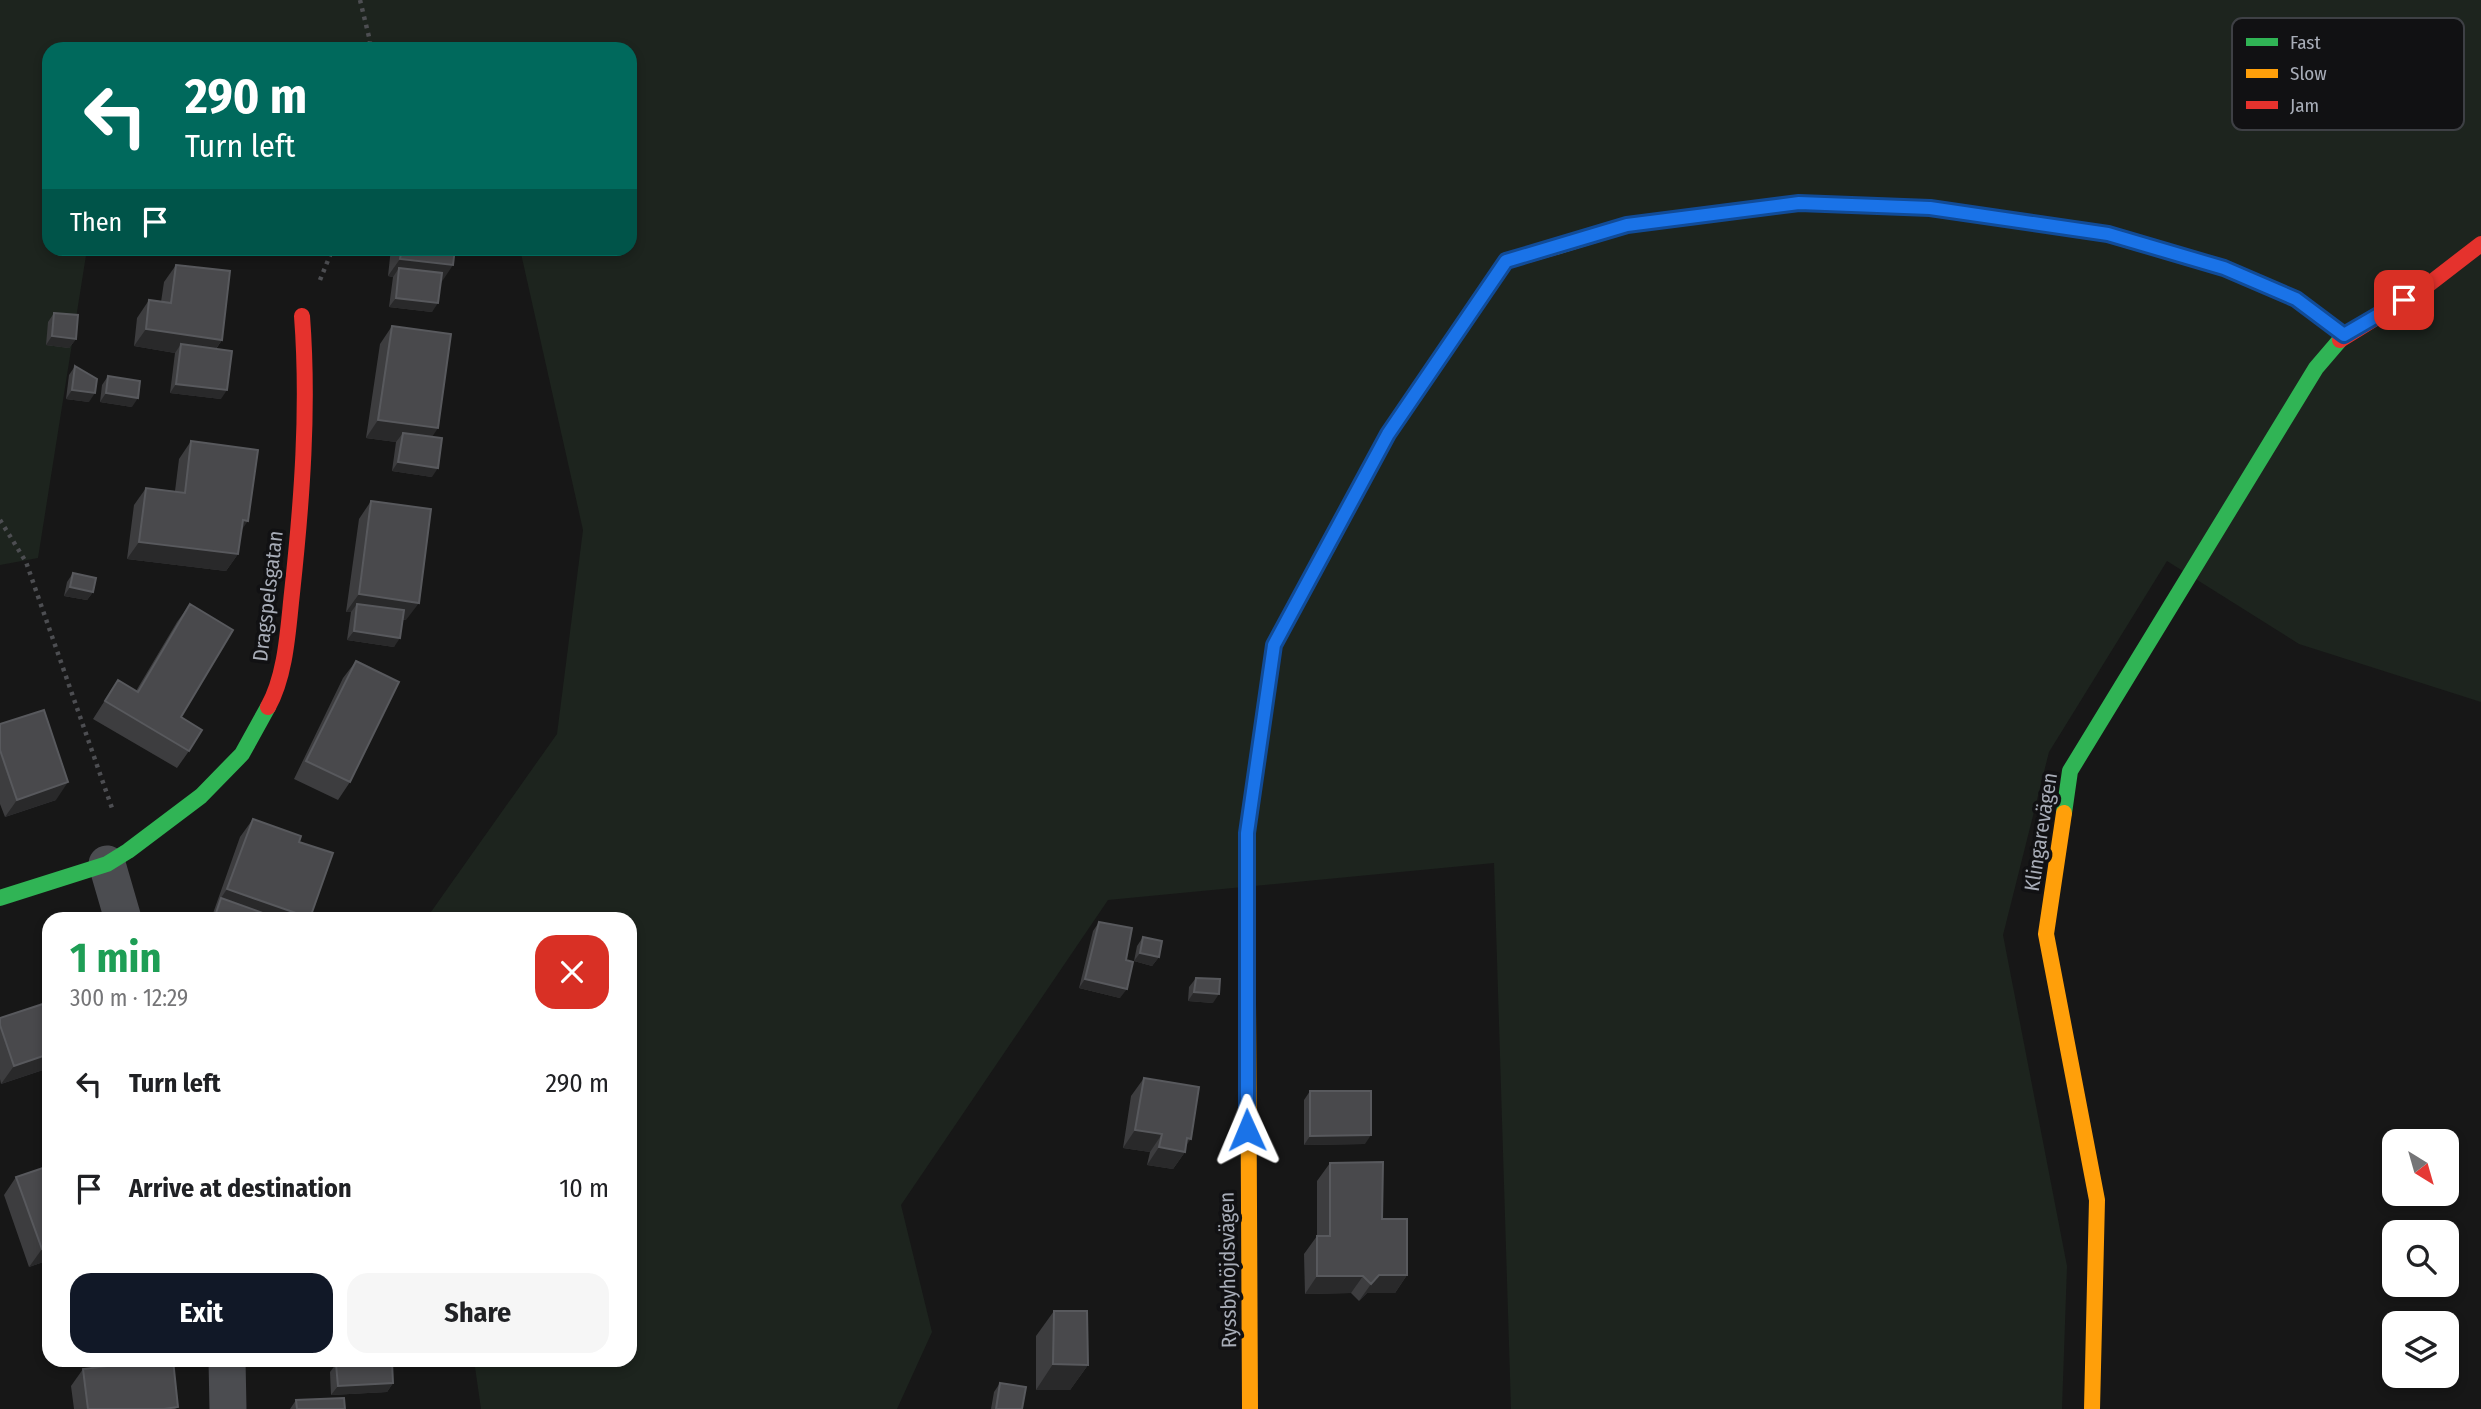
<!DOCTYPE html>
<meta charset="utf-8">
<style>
:root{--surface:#fff;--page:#f6f6f6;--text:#202124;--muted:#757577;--accent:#111827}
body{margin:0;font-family:"Fira Sans Condensed",sans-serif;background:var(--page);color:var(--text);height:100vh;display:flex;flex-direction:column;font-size:26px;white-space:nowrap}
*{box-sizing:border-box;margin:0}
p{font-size:23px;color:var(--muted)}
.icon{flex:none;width:38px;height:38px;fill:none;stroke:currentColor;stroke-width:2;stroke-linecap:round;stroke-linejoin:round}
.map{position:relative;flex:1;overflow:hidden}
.sheet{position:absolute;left:42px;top:912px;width:595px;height:455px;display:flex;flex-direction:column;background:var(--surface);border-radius:21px;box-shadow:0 4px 10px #0003}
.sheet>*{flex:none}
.guide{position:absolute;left:42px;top:42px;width:595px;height:214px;border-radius:21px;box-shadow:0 4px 10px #0003;background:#00695c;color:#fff;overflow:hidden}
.needle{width:46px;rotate:143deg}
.controls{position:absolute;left:2382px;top:1129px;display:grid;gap:14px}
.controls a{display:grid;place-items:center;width:77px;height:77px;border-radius:14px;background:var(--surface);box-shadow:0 4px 10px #0003;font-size:35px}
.pin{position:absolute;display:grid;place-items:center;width:60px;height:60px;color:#fff;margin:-30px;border-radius:14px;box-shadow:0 4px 10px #0006}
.me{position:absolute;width:77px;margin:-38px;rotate:359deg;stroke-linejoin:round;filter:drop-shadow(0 0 5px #0008)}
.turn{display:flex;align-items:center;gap:24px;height:147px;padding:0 28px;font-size:32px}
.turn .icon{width:91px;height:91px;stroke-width:2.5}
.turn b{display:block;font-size:49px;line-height:60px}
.then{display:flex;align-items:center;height:66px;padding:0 28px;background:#0003;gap:14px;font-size:26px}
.round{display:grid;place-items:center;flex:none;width:74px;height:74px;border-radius:21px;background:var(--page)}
.headline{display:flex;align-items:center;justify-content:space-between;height:119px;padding:0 28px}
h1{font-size:42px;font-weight:700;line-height:52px;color:#1e9e55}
.button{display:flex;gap:14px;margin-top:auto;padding:14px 28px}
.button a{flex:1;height:80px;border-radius:21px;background:var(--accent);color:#fff;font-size:28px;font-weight:700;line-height:80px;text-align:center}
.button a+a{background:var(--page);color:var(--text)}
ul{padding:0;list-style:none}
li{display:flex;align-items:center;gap:21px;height:105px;padding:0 28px}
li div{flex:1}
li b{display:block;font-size:26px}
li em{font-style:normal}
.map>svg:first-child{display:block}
.green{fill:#1d241e}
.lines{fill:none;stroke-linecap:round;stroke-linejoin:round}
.path{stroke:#4d4e52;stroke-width:4.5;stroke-dasharray:3.5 5;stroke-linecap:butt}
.street{stroke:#4b4c50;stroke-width:37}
.fast{stroke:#30b455;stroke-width:16}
.slow{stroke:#ff9f0a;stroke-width:16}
.jam{stroke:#e5322d;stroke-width:16}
.wall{fill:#3d3d3f}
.shaded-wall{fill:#29292a}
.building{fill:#49494c;stroke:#58595d;stroke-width:2}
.route-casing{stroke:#114b97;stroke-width:18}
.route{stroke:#1a73e8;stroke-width:12}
.labels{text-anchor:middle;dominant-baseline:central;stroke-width:7;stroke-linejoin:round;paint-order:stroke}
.street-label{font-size:21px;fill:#a8adb8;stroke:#111113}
.key{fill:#111113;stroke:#3e4045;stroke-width:2}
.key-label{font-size:19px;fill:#a8adb8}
</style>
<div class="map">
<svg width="2481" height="1409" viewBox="0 0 2481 1409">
<rect width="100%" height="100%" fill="#171717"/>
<path class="green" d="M0 0H2481V702L2299 644 2167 561 2049 752 2003 935 2067 1266 2062 1409H1511L1494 863 1108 900 901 1205 932 1332 897 1409H481L474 1360H630V919H426L557 734 583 530 520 249 630 248V49H49V248L87 249 38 558 0 565Z"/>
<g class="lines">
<path class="path" d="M360 0 370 41 369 49
M320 280 333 248
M0 520 26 562 113 811"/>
<path class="street" d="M107 864 123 919
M227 1360 228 1409"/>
<path class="fast" d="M2131 241 2224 268 2296 299 2344 335
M2064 813 2070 771 2316 368 2340 340
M0 898 107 864 128 851 201 796 242 754 268 707
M1248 1002 1247 833 1274 645 1328 546"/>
<path class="slow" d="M1555 247 1627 225 1799 203 1930 208 2108 234 2131 241
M2064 813 2046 934 2097 1200 2092 1409
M1248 1002 1250 1409"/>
<path class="jam" d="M2340 340 2424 288 2481 244
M1328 546 1388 434 1506 261 1555 247
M268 707C286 675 288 629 292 593 302 501 309 408 302 316"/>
</g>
<path class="wall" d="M391 248H455L441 283 432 312 389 307 393 277 388 276Z
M176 265 222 340 216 349 221 399 170 393 175 353 134 346 137 318 149 300 161 302 164 282Z
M54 313 76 339 69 348 46 345 48 322Z
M392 326 432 437V477L392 471 396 442 366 438 380 344Z
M75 366 89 402 66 399 69 375Z
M108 376 132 407 100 402 102 385Z
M191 441 238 554 226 571 127 559 134 505 146 488 175 491 179 459Z
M371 501 406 620H403L394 647 347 640 351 612H346L359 519Z
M73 573 93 592 87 600 64 596 67 582Z
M190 604 181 717 189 751 177 768 93 719 118 680 136 691 177 622Z
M356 661 350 782 338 800 294 779 343 678Z
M0 724 56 800 5 817 0 804Z
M253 819 299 842 310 919H211L240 837Z
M1099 922 1120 998 1079 988 1093 931Z
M1143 937 1159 957 1152 966 1134 961 1137 946Z
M1196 978 1213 1003 1188 1001 1189 987Z
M0 1018 49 1068 1 1084 0 1079Z
M1144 1078 1186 1145 1185 1152 1173 1169 1147 1165 1150 1152 1123 1148 1131 1096Z
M1310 1091 1365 1144 1304 1145V1100Z
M1330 1163 1382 1219 1407 1275 1395 1293H1367L1359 1301 1351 1293 1305 1294 1304 1254 1317 1236V1181Z
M16 1177 49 1260 29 1267 4 1195Z
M1054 1311 1088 1365 1070 1390H1036V1336Z
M336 1364 393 1383 387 1392 331 1395 330 1372Z
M83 1369 177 1409H74L71 1386Z
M1000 1383 1022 1409H991L994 1392Z
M296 1400 345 1409H290Z"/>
<path class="shaded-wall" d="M400 259 453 265 441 283 399 268 393 277 388 276Z
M396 298 438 303 432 312 389 307Z
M146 329 222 340 209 358 181 344 175 353 134 346Z
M52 336 76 339 69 348 46 345Z
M176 384 227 390 221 399 170 393Z
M72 390 95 393 89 402 66 399Z
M106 393 138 398 132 407 100 402Z
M378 420 438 428 426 446 403 433 396 442 366 438Z
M398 462 438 468 432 477 392 471Z
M243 520 248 521 236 538Z
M139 542 238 554 226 571 127 559Z
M70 587 93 592 87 600 64 596Z
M359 594 419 603 406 620 356 613 357 604 351 612H346Z
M354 631 400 638 394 647 347 640Z
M68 782 56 800 5 817 17 800Z
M227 889 310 918 249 919 221 898Z
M1140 953 1159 957 1152 966 1134 961Z
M1085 979 1127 989 1120 998 1079 988Z
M1194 992 1219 994 1213 1003 1188 1001Z
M49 1054V1068L1 1084 14 1066Z
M1135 1130 1162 1134 1150 1152 1123 1148Z
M1371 1135 1365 1144 1304 1145 1310 1136Z
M1187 1138 1191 1139 1182 1151 1185 1152 1173 1169 1147 1165 1159 1147Z
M49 1247V1260L29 1267 42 1249Z
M1379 1275H1407L1395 1293H1367L1359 1301 1371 1284Z
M1317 1276H1363L1351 1293 1305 1294Z
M284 1360H346L282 1363Z
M1053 1364 1088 1365 1070 1390H1036Z
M393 1383 387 1392 331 1395 338 1386Z"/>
<path class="building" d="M402 248H455L453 265 400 259Z
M176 265 230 271 222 340 146 329 149 300 171 303Z
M399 268 442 273 438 303 396 298Z
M54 313 78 315 76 339 52 336Z
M392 326 451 334 438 428 378 420Z
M181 344 232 351 227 390 176 384Z
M75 366 97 379 95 393 72 390Z
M108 376 140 381 138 398 106 393Z
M403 433 442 438 438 468 398 462Z
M191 441 258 450 248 521 243 520 238 554 139 542 146 488 185 493Z
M371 501 431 509 419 603 359 594Z
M73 573 96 578 93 592 70 587Z
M190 604 233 630 181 717 202 730 189 751 105 701 118 680 138 692Z
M357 604 404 610 400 638 354 631Z
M356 661 399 682 350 782 306 761Z
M44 710 68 782 17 800 0 750V724Z
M253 819 301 836 299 842 333 853 310 918 227 889Z
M221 898 263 913 261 919H214Z
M1099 922 1132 928 1126 960 1133 962 1127 989 1085 979Z
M1143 937 1162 941 1159 957 1140 953Z
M1196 978 1220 979 1219 994 1194 992Z
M49 1002V1054L14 1066 0 1025V1018Z
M1144 1078 1199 1087 1191 1139 1187 1138 1185 1152 1159 1147 1162 1134 1135 1130Z
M1310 1091H1371V1135L1310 1136Z
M1383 1162 1382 1219H1407V1275H1379L1371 1284 1363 1276H1317V1236H1330V1163Z
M49 1166V1247L42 1249 16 1177Z
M1054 1311H1087L1088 1365 1053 1364Z
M156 1360H173L178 1407 164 1409H88L83 1369Z
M392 1362 393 1383 338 1386 336 1364Z
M1000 1383 1026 1387 1022 1409H996Z
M344 1398 345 1409H297L296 1400Z"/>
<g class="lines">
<g class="route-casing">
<path id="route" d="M1247 1130V833L1274 645 1388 434 1506 261 1627 225 1799 203 1930 208 2108 234 2224 268 2296 299 2344 335 2404 300"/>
</g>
<use href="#route" class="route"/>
</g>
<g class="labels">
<g class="street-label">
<text transform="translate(268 596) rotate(-83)">Dragspelsgatan</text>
<text transform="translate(2041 832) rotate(-81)">Klingarevägen</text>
<text transform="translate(1228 1270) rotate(-91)">Ryssbyhöjdsvägen</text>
</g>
</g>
<rect x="2232" y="18" width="232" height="112" rx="10" class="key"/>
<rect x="2246" y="38" width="32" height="8" fill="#30b455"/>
<rect x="2246" y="69" width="32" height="9" fill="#ff9f0a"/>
<rect x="2246" y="101" width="32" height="8" fill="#e5322d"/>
<g class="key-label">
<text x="2290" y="49">Fast</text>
<text x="2290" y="80">Slow</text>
<text x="2290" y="112">Jam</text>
</g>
</svg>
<div class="controls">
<a><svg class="needle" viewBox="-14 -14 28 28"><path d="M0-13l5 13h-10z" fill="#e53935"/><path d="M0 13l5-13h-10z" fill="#757577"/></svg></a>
<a><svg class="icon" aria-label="search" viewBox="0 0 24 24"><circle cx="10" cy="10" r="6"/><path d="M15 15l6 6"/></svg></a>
<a><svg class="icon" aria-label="layers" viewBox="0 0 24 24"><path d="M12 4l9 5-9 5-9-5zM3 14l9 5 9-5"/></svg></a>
</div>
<div class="pin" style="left:2404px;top:300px;background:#d93025"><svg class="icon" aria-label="arrive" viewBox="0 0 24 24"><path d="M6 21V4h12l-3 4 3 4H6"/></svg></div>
<svg class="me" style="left:1247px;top:1130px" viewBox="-20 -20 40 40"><path d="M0-17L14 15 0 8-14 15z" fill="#1a73e8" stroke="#fff" stroke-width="4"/></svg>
<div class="guide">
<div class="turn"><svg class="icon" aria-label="left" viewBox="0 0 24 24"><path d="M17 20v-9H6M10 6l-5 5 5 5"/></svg><div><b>290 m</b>Turn left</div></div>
<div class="then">Then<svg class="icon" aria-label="arrive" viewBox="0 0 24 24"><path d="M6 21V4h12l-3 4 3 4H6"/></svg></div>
</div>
<section class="sheet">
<div class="headline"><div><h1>1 min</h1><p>300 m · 12:29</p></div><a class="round" style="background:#d93025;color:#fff"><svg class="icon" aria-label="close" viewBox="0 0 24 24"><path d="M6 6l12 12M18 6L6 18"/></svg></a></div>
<ul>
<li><svg class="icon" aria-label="left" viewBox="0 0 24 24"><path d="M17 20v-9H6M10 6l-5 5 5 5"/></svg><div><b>Turn left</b></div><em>290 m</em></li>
<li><svg class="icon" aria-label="arrive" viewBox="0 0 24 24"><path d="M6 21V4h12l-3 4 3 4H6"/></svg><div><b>Arrive at destination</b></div><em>10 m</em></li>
</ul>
<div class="button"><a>Exit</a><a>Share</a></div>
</section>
</div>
